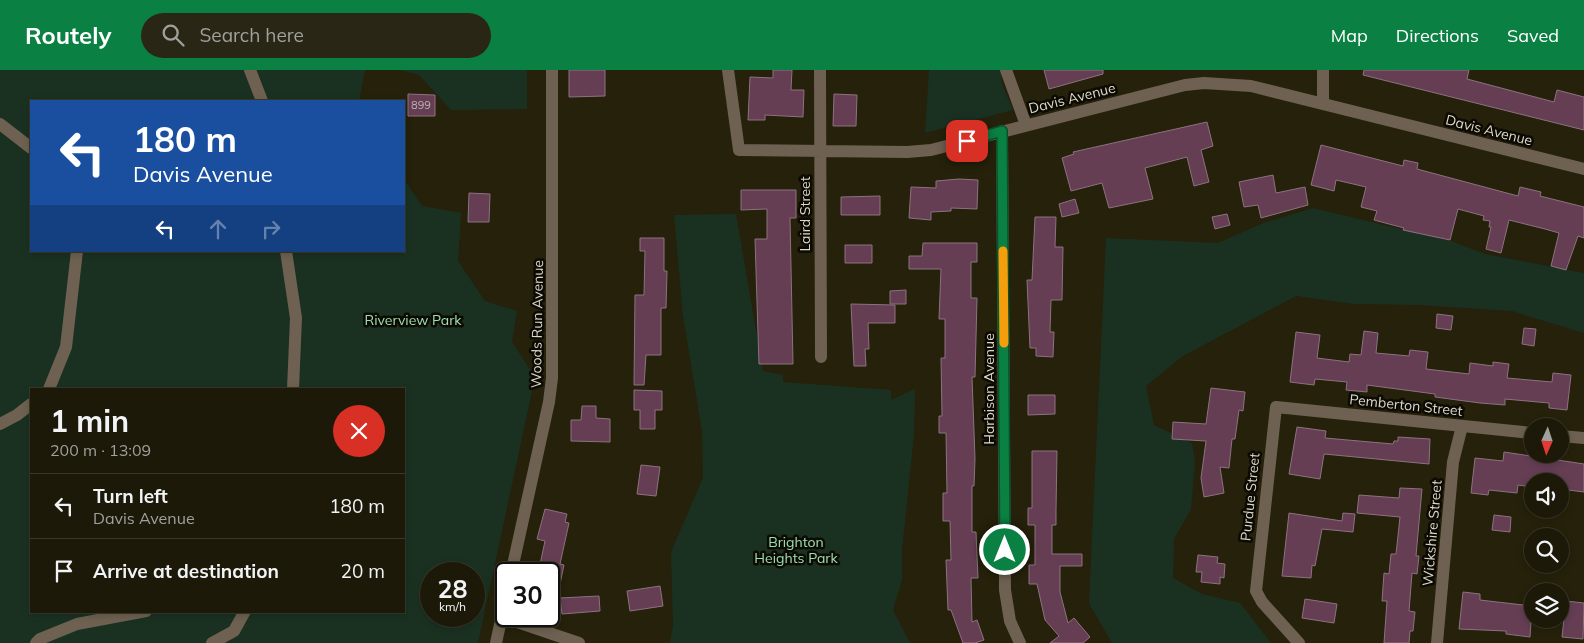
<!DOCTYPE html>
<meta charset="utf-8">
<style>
:root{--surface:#1c1908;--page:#292616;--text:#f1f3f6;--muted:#a0a09c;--line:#3a3829;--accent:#0b8043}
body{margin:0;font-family:Mulish,sans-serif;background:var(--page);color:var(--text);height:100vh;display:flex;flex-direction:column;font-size:19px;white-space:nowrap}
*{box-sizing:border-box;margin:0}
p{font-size:16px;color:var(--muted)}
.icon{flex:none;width:28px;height:28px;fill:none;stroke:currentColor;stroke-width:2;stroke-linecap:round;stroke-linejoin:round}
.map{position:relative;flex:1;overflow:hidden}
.side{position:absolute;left:30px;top:318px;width:375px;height:225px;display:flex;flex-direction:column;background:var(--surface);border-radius:0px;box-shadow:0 2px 8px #0003,0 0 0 1px var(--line)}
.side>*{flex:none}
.hud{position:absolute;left:30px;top:30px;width:375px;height:152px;border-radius:0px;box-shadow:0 2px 8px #0003,0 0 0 1px var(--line);background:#1a4fa0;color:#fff;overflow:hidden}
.needle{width:32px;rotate:183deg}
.tools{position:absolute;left:1524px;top:348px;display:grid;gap:10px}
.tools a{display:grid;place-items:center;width:45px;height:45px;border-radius:50%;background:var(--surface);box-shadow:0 2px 8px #0003,0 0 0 1px var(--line);font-size:25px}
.speed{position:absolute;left:420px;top:492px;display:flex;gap:10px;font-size:25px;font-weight:700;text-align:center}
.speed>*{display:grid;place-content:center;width:65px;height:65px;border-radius:50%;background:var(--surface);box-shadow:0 2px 8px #0003,0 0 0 1px var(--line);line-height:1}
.speed small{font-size:12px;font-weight:400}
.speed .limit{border:2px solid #111;border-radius:8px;background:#fff;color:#111}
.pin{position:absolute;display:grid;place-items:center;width:42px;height:42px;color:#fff;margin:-21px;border-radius:10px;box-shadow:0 2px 8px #0006}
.me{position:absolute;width:55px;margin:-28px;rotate:0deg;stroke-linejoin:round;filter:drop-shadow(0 0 4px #0008)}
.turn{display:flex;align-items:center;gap:18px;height:105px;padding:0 20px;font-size:22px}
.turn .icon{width:65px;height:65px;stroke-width:2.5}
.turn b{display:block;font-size:35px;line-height:42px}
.lanes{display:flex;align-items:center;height:48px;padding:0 20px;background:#0003;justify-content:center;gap:25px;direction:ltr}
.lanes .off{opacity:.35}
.round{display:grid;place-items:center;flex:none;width:52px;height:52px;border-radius:26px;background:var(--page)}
.headline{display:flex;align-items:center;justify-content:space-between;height:85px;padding:0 20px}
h1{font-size:30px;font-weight:700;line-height:38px}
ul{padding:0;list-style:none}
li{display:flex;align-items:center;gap:15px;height:65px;padding:0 20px;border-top:1px solid var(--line)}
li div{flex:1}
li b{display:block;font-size:19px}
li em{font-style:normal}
header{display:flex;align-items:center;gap:30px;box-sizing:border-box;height:70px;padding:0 25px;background:var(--accent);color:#fff}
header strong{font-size:24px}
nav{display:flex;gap:28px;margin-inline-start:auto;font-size:18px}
.search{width:350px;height:45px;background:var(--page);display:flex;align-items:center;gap:12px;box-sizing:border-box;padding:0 18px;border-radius:28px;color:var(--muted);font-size:19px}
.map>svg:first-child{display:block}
.green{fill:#1a3122;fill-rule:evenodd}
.building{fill:#653e54;stroke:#8c727f}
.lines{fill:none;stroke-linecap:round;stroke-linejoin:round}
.minor{stroke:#6e6151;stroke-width:12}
.route-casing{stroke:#07532c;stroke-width:12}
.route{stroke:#0b8043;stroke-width:9}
.slow{stroke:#f59e0b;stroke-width:9}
.labels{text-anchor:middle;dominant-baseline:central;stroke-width:5;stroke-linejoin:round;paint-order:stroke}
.number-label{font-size:11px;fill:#beb2ad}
.street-label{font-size:14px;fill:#dbd9cb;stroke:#0c0a03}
.park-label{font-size:14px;fill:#9be0b1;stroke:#0c0a03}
</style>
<header>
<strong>Routely</strong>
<div class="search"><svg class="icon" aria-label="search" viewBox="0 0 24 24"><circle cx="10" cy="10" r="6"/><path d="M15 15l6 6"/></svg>Search here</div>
<nav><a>Map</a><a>Directions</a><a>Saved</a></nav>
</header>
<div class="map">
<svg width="1584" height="573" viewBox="0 0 1584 573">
<rect width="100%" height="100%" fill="#25210a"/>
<path class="green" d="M0 0H365L359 31H31V181H404V109L422 136 461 143 458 191 485 231 517 241 512 272 535 307 478 573H0ZM31 319H404V541H31ZM431 504H474V546H431Z
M400 0H527V39L451 40 419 5Z
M929 0H1000L1002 14 1013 40 925 63Z
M1313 138 1451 171 1485 184 1584 203V263L1512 241 1419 235 1355 234 1296 226 1183 286 1146 316 1154 355 1192 373 1195 392 1191 439 1174 469 1173 508 1202 524 1240 533 1271 573H1112L1089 533 1106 168 1218 173 1263 153Z
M736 144 763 301 783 305V312L891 320V330L915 319 914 365 902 480V510L893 540 910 573H670L673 555 671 482 703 408 702 361 683 246 674 145Z"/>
<path class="building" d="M569 0H605V26L569 27Z
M773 0H792L791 20H804L803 47 765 45V50H748L750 7 773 8Z
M1044 0H1103V4L1049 19Z
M1364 0H1469L1467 9 1554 32 1557 20 1584 27V60L1363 5Z
M408 24 435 25V46H408Z
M834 24 857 25 856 56H833Z
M1207 52 1213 76 1201 80 1209 112 1194 116 1187 87 1145 98 1153 129 1109 138 1102 113 1071 121 1062 88 1074 84 1073 82Z
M1321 75 1403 96 1404 90 1418 93 1417 99 1518 126 1520 117 1541 122 1540 126 1584 137V168L1578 166 1566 200 1551 196 1559 163 1545 159 1509 150 1501 183 1486 179 1491 157H1489L1490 151 1483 150 1484 146 1458 139 1450 170 1403 160 1404 158 1374 150 1377 141 1361 137 1366 117 1336 110 1334 121 1311 115Z
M1273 105 1276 123 1305 117 1308 135 1261 148 1258 135 1244 137 1239 112Z
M959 109 978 110 977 139 951 138V141L931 142V150L909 148 911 117 936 118V111Z
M741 120H796V148H790L793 294H759L755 169H767V139L741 140Z
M469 123 490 124 489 152H468Z
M880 126V145H841V127Z
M1075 129 1079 143 1062 147 1059 134Z
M1227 144 1230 155 1215 159 1212 147Z
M1035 147H1056L1055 177H1063L1062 230H1051L1050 262H1054L1053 287 1036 286V278H1030L1027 210H1032Z
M640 168H664V201H667L666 238H661V285H646L644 315H634L635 225H644L645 181H640Z
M923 173H977V192H971V228H977L975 307H972L975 389 974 416H972V462H976L978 508H971L972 552 977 550 984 570 975 573H963L951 540H948L946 490H951L950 451H943V423H947L946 363H939V346H942L941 288H945V249H939L941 199H909V186H922Z
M845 175H872V193H845Z
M906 220V234H890V221Z
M851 234 895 235V253H868L869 279H865L866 296H854Z
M1437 244 1453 246 1451 260 1436 258Z
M1524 258 1536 259 1534 276 1522 274Z
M1364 261 1378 263 1376 283 1409 286 1410 280 1428 282 1426 299 1469 304 1470 293 1493 296V292L1509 294 1507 308 1552 312 1553 303 1571 305 1567 340 1549 338V333L1505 329V335L1480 333 1435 327V324L1367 315V322L1346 320 1347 312 1315 309 1314 315 1290 312 1296 262 1320 265 1317 288 1349 292 1350 284 1361 285Z
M1211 318 1245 322 1243 341 1239 340 1235 369H1232L1229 398 1220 397 1224 423 1204 427 1201 408 1206 371 1172 369 1173 352 1206 354Z
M634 320 662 321V340H655V359H640V340H634Z
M1028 325H1055V344L1028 345Z
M582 336H596V348L610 349V372L571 371V350H581Z
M1297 357 1326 361 1325 368 1393 374 1394 371H1398V367L1430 369 1429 394 1324 384 1320 409 1289 404Z
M1032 381H1057L1056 441V455H1052V484H1082V496H1060V522L1068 553 1074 548 1090 567 1083 573H1050L1059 566 1045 550 1037 514H1029V495H1035V455H1028V438H1032Z
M1504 382 1584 394V422L1560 419V411H1532V417L1518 415 1517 423 1489 420 1488 425 1471 423 1475 388 1503 391Z
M641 395 660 397 656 426 637 424Z
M1400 418 1422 419 1416 486H1419L1417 504 1412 503 1409 541 1415 542 1413 561H1410L1409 573H1384L1387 531H1382L1384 503 1389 504 1391 484H1396L1400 447 1357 443 1359 425 1399 428Z
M545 439 567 444 565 452 569 453 560 494 564 495 560 514 549 511V504H538L545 471 537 469Z
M1289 443 1342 451 1343 443 1355 444 1353 462 1322 459 1315 496 1312 495 1311 508 1282 506Z
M1494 445 1511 447 1510 462 1492 460Z
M1198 485 1218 487 1217 493 1225 494 1224 508 1220 507V514L1201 512 1202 502H1196Z
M660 516 663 536 630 541 627 521Z
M1463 522 1480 524V530L1532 536 1530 567 1506 564V561L1459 559Z
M599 526 600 541 562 544 560 528Z
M1305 529 1337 534 1334 553 1302 548Z
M1566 531 1584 533 1583 569 1562 567Z"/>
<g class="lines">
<path class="minor" d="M250 0 262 31
M728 0 739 80 907 82 931 80 1185 15 1204 13 1251 16 1584 99
M820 0 821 287
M1006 0 1026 55
M1323 0V34
M0 54 31 78
M1002 61 1005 520 1010 551 1020 573
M286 181 296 248 293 319
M49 319 66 277 77 181
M0 354 17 345 31 334
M1560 366 1584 368
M511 504 549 332 552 308V0
M502 547 579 573
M36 573 40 569 77 554 146 541
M212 573 234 561 245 541
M496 573 506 527
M1299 573 1262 532 1256 521 1276 337 1532 363
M1437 573 1453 392 1462 356"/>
</g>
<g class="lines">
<g class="route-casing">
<path id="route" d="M967 71 1002 61 1005 480"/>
</g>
<use href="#route" class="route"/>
<path class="slow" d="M1003 181 1004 273"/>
</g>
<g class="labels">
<g class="number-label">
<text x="421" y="35">899</text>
</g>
<g class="street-label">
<text transform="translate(1072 28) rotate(-14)">Davis Avenue</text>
<text transform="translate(1489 60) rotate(14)">Davis Avenue</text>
<text transform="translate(805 144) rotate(-90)">Laird Street</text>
<text transform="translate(537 254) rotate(-89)">Woods Run Avenue</text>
<text transform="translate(989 319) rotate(-90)">Harbison Avenue</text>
<text transform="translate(1406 335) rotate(6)">Pemberton Street</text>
<text transform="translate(1250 427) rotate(-84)">Purdue Street</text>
<text transform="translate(1432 463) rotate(-85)">Wickshire Street</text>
</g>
<g class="park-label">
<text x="413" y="250">Riverview Park</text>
<text x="796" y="472">Brighton<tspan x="796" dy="16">Heights Park</tspan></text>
</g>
</g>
</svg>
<div class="tools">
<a><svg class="needle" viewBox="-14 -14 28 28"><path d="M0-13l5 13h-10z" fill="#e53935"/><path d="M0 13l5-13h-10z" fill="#a0a09c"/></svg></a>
<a><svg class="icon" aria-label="sound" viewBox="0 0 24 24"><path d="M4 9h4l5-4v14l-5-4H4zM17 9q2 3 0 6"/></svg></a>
<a><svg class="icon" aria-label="search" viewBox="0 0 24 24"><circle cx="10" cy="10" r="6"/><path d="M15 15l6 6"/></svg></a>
<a><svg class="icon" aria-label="layers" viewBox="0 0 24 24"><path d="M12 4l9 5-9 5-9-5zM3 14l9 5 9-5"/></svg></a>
</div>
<div class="speed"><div>28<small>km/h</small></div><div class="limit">30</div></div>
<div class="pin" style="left:967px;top:71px;background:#d93025"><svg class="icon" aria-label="arrive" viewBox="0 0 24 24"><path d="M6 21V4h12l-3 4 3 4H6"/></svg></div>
<svg class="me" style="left:1005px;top:480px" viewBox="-20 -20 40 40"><circle r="17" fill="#0b8043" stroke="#fff" stroke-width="3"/><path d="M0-11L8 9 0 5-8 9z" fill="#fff"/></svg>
<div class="hud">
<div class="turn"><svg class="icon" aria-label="left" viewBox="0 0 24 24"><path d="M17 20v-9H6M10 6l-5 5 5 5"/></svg><div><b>180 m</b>Davis Avenue</div></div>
<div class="lanes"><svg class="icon" aria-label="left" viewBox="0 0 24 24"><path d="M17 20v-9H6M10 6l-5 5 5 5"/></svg><svg class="icon off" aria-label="ahead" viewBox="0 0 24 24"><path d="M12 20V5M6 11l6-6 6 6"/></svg><svg class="icon off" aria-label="right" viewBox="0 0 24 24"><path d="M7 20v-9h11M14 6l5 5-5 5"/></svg></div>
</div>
<section class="side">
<div class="headline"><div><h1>1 min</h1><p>200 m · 13:09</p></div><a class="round" style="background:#d93025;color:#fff"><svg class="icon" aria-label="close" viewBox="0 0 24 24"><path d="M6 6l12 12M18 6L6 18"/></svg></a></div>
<ul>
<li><svg class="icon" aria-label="left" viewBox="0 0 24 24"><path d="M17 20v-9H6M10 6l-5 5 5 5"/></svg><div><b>Turn left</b><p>Davis Avenue</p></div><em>180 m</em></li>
<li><svg class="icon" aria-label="arrive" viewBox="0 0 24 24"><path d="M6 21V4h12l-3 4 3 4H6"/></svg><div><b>Arrive at destination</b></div><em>20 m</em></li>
</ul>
</section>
</div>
